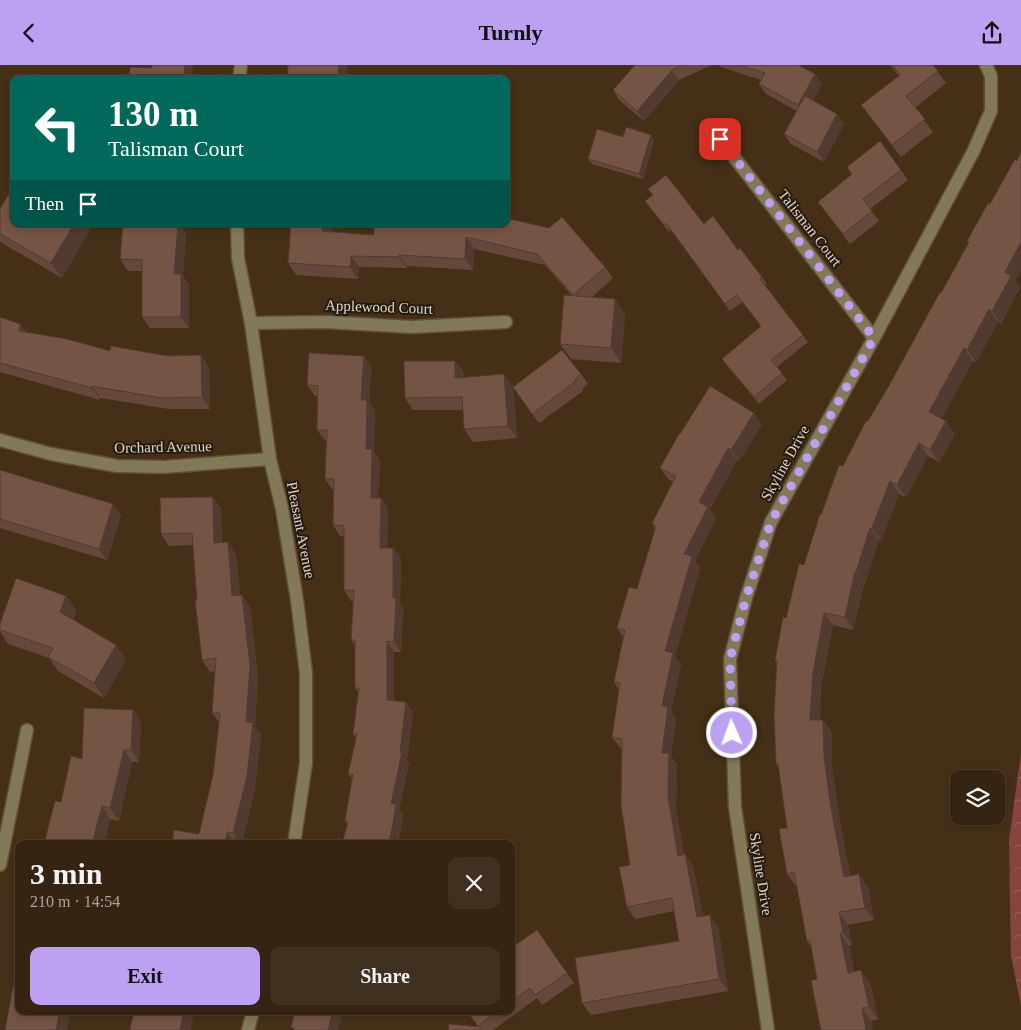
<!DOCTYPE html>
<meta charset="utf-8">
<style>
:root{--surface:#342411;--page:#3f301f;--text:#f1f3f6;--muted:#a9a49f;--line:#4e4131;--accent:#bca0f2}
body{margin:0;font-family:"Times New Roman",serif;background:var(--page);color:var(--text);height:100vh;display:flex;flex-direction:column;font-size:19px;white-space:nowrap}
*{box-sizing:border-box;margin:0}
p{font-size:16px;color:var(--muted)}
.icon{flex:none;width:28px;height:28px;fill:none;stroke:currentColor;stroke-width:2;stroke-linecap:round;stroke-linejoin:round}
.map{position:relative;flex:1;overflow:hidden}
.details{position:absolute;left:15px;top:775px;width:500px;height:175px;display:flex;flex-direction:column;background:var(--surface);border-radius:10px;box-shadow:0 2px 8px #0003,0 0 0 1px var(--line)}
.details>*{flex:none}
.guide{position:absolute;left:10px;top:10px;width:500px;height:152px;border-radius:10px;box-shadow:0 2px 8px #0003,0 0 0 1px var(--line);background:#00695c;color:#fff;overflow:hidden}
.controls{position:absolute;left:950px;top:705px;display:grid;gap:10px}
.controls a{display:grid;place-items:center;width:55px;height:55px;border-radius:10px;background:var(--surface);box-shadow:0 2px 8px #0003,0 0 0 1px var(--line);font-size:25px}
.pin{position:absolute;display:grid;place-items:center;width:42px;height:42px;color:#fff;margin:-21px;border-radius:10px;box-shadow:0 2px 8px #0006}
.me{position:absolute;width:55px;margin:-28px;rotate:358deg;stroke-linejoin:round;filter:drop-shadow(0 0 4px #0008)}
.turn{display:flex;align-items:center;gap:18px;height:105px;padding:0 15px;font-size:22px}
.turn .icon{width:65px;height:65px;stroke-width:2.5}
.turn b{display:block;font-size:35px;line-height:42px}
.then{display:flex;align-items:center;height:48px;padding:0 15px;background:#0003;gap:10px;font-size:19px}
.round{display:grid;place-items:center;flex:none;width:52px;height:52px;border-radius:10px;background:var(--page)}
.summary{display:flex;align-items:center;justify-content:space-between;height:85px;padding:0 15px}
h1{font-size:30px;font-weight:700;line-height:38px}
.primary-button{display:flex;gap:10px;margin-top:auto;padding:10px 15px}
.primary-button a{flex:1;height:58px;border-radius:10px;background:var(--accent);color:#111;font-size:20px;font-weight:700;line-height:58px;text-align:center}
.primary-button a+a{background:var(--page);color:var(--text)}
header{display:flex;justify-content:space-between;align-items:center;height:65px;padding:0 15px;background:var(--accent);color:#111;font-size:22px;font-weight:700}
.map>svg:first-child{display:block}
.forest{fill:url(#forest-crowns)}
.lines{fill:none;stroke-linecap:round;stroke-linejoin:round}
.minor-casing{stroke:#614e36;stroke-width:15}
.minor{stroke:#827959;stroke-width:12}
.wall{fill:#64483b}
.shaded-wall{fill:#513b30}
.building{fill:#745445;stroke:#513b30}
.route{stroke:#bca0f2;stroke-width:9;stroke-dasharray:0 16.2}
.labels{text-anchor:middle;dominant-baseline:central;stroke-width:4;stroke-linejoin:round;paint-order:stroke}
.street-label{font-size:15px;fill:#e2d5c6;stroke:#241b10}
</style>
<header><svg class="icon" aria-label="back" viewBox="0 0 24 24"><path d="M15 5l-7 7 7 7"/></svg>Turnly<svg class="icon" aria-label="share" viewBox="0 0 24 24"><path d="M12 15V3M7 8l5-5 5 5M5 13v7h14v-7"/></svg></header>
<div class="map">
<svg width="1021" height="965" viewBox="0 0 1021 965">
<defs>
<pattern id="forest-crowns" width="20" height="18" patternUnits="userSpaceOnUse" patternTransform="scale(1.25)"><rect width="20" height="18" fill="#87433f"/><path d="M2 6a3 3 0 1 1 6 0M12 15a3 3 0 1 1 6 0" fill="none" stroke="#985d59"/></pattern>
</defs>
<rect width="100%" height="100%" fill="#453017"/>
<path class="forest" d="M1021 688V941L1011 891 1009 776Z"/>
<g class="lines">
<g class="minor-casing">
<path id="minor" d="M239 14 241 0
M720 74 874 273
M237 159 238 193 251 258 270 394 282 444 297 535 306 608V698L294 779
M251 258 326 257 412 262 506 257
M0 375 51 389 117 401 164 402 270 394
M0 800 27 665
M248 965 253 946
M768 965 735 742 730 594 746 533 771 457 874 273 973 87 991 46V11L986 0"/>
</g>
<use href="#minor" class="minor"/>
</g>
<path class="wall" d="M635 0H712L679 15 644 56 619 35 613 25Z
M720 0H798L815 9 822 19 813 36 844 59 824 97 791 79 784 69 797 46 766 29 759 19 761 15 721 2Z
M890 0H933L946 18 915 43 933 67 901 92 861 40 899 11Z
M651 70 654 75 643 114 592 99 588 94 623 72Z
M1021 86V206L1015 216 1020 223 1001 259 998 257 976 297 973 296 941 354 955 369 939 397 928 391 906 432 899 429 881 476 879 475 865 519H864L853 565 833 560 821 621 820 655H823L832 668V703L840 756 850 811 868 822 874 855 848 860 852 880 849 881 854 906 870 917 878 954 871 956 817 914 811 882 807 876 797 821H796L787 809V763L779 703 776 699V597L775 595 786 553 821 450 843 401 891 317 969 178 967 176 1017 96Z
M847 102 901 105 908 115 870 144 879 156 850 179 818 137 852 110Z
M648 124 704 159 738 185 740 183 767 219 765 220 808 277 777 302 787 315 759 339 727 301 722 294 761 261 742 237 730 246 671 165 669 167 645 136 653 130Z
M0 144 14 159H93L62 213 0 177Z
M123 159H184L183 164 186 167 183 211 189 220V263H150L142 252V206H128L120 194Z
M506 159 605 202 613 213 592 232 625 249 621 298 571 294 560 279 572 231 545 200 474 184 473 205 407 201V203L359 202 358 214 296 210 288 198 331 167 374 170Z
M0 252 26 267 110 286 209 302 210 344H169L100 333V335L0 307Z
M455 296 464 308V312L513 322 581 309 588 319 582 324 583 326 539 358 513 323 517 373 473 377 464 364 463 345H413L405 333Z
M371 301 369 337 375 345 374 387 380 395 378 433H381L388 443 387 483 401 493 400 539 403 543 401 587H394V636L406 637 413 647 407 695 409 698 399 745 403 750 398 779H342L347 759 345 756 352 713 348 709 356 673 353 669 358 627 355 623V580L351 575 353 536H351L344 525V471H340L333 460 334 424H332L325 414 326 375H325L317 365 318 331H315L307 320Z
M762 359 739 396 737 395 710 444 716 454 695 495 700 503 675 591 681 600 671 646 676 654 671 691 677 700 676 743 684 790 685 789 693 801 703 851 718 861 728 926 591 950 582 938 679 876 674 846 635 854 627 842 630 800 622 684H621L612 672 619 625 614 617 623 572 617 563 637 524 655 464 652 458 673 417 668 414 660 403 680 369Z
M0 405 121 450 107 495 0 463Z
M221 443 222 477 236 489 240 530 250 542 258 612 255 661 261 670 255 723 242 779H172L199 769 213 710 219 657 212 648 215 606 210 607 202 595 193 480 169 481 161 469Z
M66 531 76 545 73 555 126 594 104 633 58 606 49 593 8 579 0 566V559Z
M133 645 141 658 139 697H132L119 756 110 754 104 779H44L61 737 82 694Z
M537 865 574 918 542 940 537 933 493 965H448L478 962 467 946H511V883Z"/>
<path class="shaded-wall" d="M185 0H193L192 14H184Z
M339 0H347V14H338Z
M672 5 679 15 644 56 637 46Z
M815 9 822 19 805 50 798 40Z
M837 49 844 59 824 97 817 87Z
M651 70 654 75 643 114 639 109Z
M74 159H93L62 213 51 198Z
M177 159H184L183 164 186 167 183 211 189 220V263L181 252 174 209Z
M323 159H332L330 178 322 166Z
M466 172 474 184 473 205 465 194Z
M1021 177V206L1015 216 1020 223 1001 259 992 246 1005 207Z
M399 190 407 201V203L399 192Z
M351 191 359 202 358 214 350 202Z
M615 234 625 249 621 298 611 283Z
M989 244 998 257 976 297 967 285Z
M20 259 28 270 19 266Z
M964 283 973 296 938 359 929 347Z
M201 290 209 302 210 344 202 332Z
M364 291 371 301 369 337 375 345 374 387 380 395 378 443 371 433 361 335Z
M455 296 464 308V325L455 313Z
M504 309 513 322 517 373 508 361Z
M92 321 100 333V335L92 323Z
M754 348 762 359 739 396 731 385Z
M946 356 955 369 939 397 930 385Z
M919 378 928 391 906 432 897 420Z
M728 383 737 395 710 444 716 454 695 495 700 503 675 591 681 600 671 646 676 654 671 691 677 700 676 743 686 802 678 791 662 688V641L665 586 684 489 699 437Z
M890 416 899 429 881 476 872 463Z
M213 432 221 443 222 490 214 478Z
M381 433 388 443 387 493 380 483Z
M113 439 121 450 107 495 99 484Z
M870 463 879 475 865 519 856 507Z
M228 477 236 489 241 543 232 531Z
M393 483 401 493 400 539 403 543 401 587 394 577Z
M855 506 864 519 853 565 845 552Z
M242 530 250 542 258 612 255 661 261 670 255 723 242 779H240L233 768 246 657Z
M66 531 76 545 70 562 60 547Z
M824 548 833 560 821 621 819 668 810 655 813 608Z
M387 576 394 587V645L387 635Z
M116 580 126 594 104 633 94 618Z
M406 637 413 647 407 695 409 698 399 745 403 750 398 779H388L391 739 400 687Z
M133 645 141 658 139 697 131 685Z
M823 655 832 668V703L840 756 853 824 844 812 831 743 824 691Z
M124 685 132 697 119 756 110 743Z
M102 741 110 754 104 779H92Z
M227 767 235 779H225Z
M685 789 693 801 705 863 697 852Z
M859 809 868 822 874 855 865 843Z
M839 847 848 860 852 880 843 868Z
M710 850 718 861 728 926 719 914Z
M840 868 849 881 856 920 848 908Z
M861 905 870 917 878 954 869 942Z
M862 943 871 956 873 965H866Z
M60 946H71L67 965H56Z
M184 946H194L191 965H180Z
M333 946H343L338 965H328Z"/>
<path class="building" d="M152 0H185L184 14H129L130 2 152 3Z
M288 0H339L338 14H287Z
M635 0H683L672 5 637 46 613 25Z
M739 0H798L815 9 798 40 759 19 765 8Z
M892 0H933L938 6 906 31 925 54 892 80 861 40 900 10Z
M805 31 837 49 817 87 784 69Z
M626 62 651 70 639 109 588 94 597 64 623 72Z
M880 76 901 105 863 134 872 146 843 169 818 137 852 109 847 102Z
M1021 86V177L1005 207 1011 211 992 246 989 244 967 285 964 283 929 347 946 356 930 385 919 378 897 420 890 416 872 463H870L856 507 855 506 845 552 824 548 813 608 810 655H823L824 691 831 743 844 812 859 809 865 843 839 847 843 868H840L848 908 861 905 869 942 862 943 866 965H821L811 916 817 914 810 876H807L794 807 787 809 779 764 787 763 778 699H776L774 649 777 595H775L783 552 786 553 799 499 804 500 820 449 821 450 839 400 843 401 866 356H868L891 317 940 227 941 228 969 177 967 176 988 138 990 139 1015 94 1017 96Z
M666 110 704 159 713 151 738 185 740 183 762 212 760 214 803 270 771 295 782 308 754 332 722 294 761 261 737 230 725 239 666 158 664 160 645 136 653 130 648 124Z
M14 120V159H74L51 198 0 169V144Z
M562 152 605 202 573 230 537 189 466 172 465 194 399 190V192L351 191 350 202 288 198 291 159H323L322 166 374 170V159H506V153L549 163Z
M123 159H178L174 209H181V252H142V195L120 194Z
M564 230 615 234 611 283 560 279Z
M0 252 20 259 19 266 67 274 110 286 111 281 168 291 201 290 202 332 161 333 92 321V323L0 298Z
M562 285 581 309 575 314 576 316 532 349 513 322Z
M309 288 364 291 361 335H367L366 384H372L371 433H381L380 483H393V533H396L394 577 387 576V635L406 637 400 687H402L391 739H396L392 764 388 779H342L348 757 345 756 353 709H348L357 669H353L359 623H355V575H351L354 525H344V461L333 460 334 414H325L327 365H317L318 321 307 320Z
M404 296H455V313L504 309 508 361 464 364 462 332 405 333Z
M710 321 754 348 731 385 728 383 699 437 708 442 684 489 692 491 665 586 673 588 662 641 668 642 662 688H669L668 731 678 791 685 789 697 852 710 850 719 914 582 938 575 893 679 876 672 833 627 842 619 802 630 800 621 740 622 674 612 672 620 618 614 617 625 565 617 563 629 522 637 524 656 461 652 458 676 411 660 403 679 369H680Z
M0 405 113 439 99 484 0 454Z
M213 432 214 478 228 477 232 531 242 530 250 601 246 657 253 658 247 711 233 768 227 767 225 779H172L174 765 199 769 213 710 220 648H212L216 593 202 595 195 535H197L192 468 161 469 160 433Z
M16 513 66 531 60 547 116 580 94 618 48 592 53 583 0 565V559Z
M84 643 133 645 131 685H124L110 743 102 741 92 779H44L55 736 61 737 71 691 82 694Z
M537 865 567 908 535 930 530 923 511 937V883Z
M19 896V946H60L56 965H5L12 927Z
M134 946H184L180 965H130Z
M295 946H333L328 965H294V963L291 962Z
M467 946H498L478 961Z
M449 959 480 962V965H448Z"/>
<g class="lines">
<path class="route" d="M720 74 874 273 771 457 746 533 730 594 732 668"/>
</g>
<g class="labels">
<g class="street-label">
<text transform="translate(810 163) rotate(52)">Talisman Court</text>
<text transform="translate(379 242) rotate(2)">Applewood Court</text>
<text transform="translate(163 382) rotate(-1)">Orchard Avenue</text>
<text transform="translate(785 398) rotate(-61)">Skyline Drive</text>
<text transform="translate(301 465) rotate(79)">Pleasant Avenue</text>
<text transform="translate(761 809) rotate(81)">Skyline Drive</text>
</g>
</g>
</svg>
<div class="controls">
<a><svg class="icon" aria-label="layers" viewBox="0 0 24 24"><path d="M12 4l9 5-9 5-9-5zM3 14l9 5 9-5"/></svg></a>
</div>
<div class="pin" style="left:720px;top:74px;background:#d93025"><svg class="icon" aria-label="arrive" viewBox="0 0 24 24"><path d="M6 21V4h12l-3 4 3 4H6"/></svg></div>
<svg class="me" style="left:732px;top:668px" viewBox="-20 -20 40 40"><circle r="17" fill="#bca0f2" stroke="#fff" stroke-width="3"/><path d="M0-11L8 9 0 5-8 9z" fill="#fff"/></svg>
<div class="guide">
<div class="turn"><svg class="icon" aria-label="left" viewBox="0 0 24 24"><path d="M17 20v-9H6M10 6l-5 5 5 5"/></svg><div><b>130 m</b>Talisman Court</div></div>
<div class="then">Then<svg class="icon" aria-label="arrive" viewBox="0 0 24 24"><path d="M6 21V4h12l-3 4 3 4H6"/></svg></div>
</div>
<section class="details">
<div class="summary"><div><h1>3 min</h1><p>210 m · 14:54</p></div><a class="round"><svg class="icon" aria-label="close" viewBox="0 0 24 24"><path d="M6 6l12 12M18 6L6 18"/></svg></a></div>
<div class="primary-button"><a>Exit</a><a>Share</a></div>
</section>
</div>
